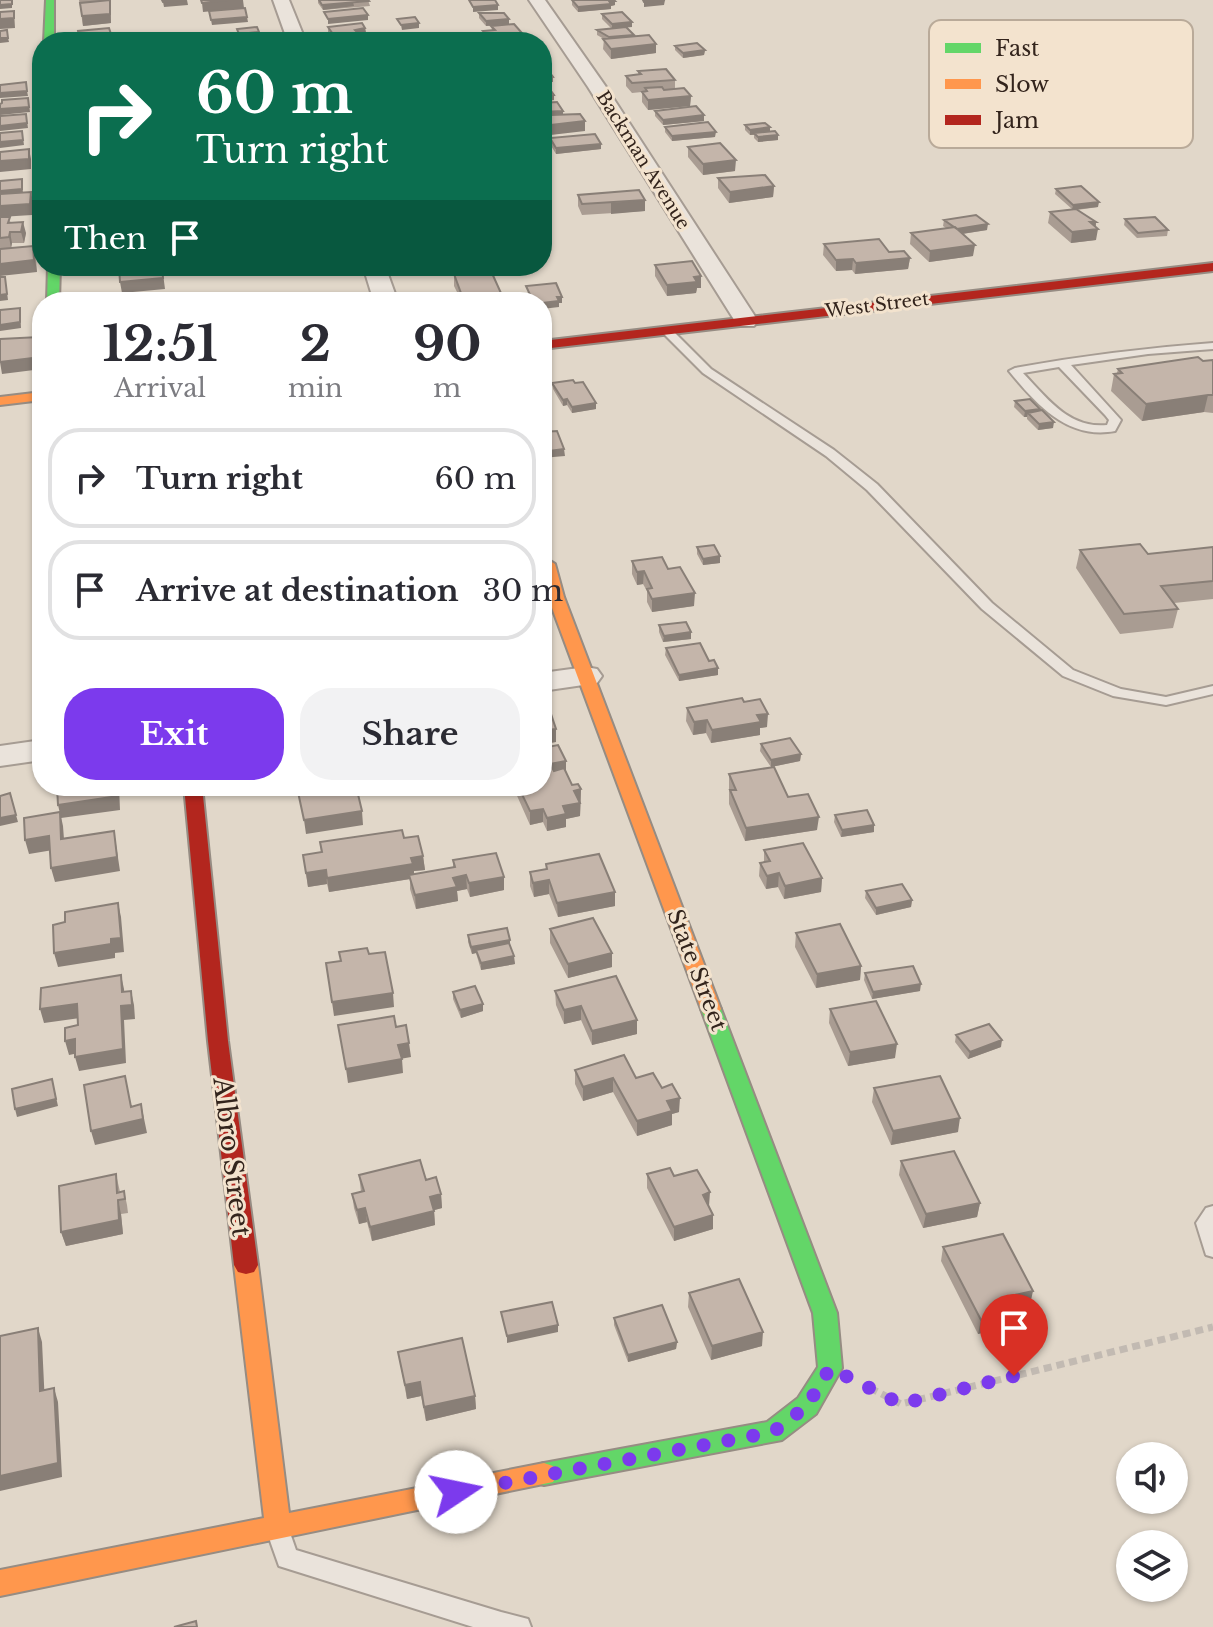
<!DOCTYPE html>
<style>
:root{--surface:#fff;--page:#f2f2f3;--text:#2b2b33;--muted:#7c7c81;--line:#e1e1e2;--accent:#7c3aed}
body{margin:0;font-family:"Libre Baskerville",serif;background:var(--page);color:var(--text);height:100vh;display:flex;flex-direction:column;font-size:30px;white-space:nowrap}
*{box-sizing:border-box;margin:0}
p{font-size:26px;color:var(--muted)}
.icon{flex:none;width:44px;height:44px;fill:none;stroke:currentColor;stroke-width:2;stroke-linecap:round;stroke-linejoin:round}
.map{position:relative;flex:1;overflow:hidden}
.sheet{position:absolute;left:32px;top:292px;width:520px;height:504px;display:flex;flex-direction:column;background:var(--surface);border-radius:32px;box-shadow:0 2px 6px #0004}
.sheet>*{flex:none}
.top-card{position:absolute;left:32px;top:32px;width:520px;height:244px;border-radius:32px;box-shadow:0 2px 6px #0004;background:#0b6e4f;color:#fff;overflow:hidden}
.buttons{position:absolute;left:1116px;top:1442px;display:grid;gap:16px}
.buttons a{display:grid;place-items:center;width:72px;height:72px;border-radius:50%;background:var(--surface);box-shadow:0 2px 6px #0004;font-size:40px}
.pin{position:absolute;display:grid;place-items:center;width:68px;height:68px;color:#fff;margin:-82px -34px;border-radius:50% 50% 50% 0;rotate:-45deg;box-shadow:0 0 8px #0007}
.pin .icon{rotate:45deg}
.me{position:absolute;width:88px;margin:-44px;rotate:79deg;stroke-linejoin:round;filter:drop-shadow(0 0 6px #0008)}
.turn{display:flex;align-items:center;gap:28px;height:168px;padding:0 32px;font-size:36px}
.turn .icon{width:104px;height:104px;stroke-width:2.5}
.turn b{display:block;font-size:56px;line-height:68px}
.then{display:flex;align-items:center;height:76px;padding:0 32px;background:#0003;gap:16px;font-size:30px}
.eta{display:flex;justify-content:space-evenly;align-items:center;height:136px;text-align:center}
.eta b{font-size:48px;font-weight:700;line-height:56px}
.action{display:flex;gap:16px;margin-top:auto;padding:16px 32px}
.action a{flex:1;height:92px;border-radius:32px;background:var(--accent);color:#fff;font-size:32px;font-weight:700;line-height:92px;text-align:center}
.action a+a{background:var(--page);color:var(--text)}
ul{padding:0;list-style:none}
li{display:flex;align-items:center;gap:24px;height:100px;margin:0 16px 12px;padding:0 16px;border:4px solid var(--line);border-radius:32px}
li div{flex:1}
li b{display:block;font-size:30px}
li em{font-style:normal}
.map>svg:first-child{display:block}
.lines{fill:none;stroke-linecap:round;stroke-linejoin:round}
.lane-casing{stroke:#a69c93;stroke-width:4}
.street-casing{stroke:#a69c93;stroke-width:4}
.fast-casing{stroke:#968c83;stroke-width:4}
.slow-casing{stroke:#968c83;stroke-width:4}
.jam-casing{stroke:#968c83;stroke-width:4}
.path{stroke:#c2bab2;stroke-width:7;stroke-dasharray:8 5;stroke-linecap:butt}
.lane{fill:#eae3db;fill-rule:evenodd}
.street{fill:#eae3db;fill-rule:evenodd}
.fast{fill:#63d668;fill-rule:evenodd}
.slow{fill:#ff974d;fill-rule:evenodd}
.jam{fill:#b3261e;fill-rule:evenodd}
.wall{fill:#a99c92}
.shaded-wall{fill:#897f77}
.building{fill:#c4b5aa;stroke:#897f77;stroke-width:2}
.route{stroke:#7c3aed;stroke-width:14;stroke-dasharray:0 25.2}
.labels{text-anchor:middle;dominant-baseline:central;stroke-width:6;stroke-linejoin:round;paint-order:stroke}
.far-street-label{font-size:18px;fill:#33241c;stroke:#f3e3ce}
.street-label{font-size:22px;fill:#33241c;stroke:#f3e3ce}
.near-street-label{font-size:26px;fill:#33241c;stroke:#f3e3ce}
.key{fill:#f3e3ce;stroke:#b9aa99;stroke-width:2}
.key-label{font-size:22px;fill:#33241c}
</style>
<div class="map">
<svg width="1213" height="1627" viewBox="0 0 1213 1627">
<rect width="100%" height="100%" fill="#e1d7c9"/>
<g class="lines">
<g class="lane-casing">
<path id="lane" d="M663 329H671L711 369 834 450 877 484 992 603 1073 670 1121 689 1166 697 1213 686V694L1166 705 1113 696 1063 676 982 609 867 490 826 456 703 373 663 333Z
M1213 343V349L1148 354 1071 365 1121 420 1115 431C1068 440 1037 405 1009 371L1015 368C1081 356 1146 348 1213 343ZM1059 367 1105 415 1109 420 1107 425C1069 429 1047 398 1023 373Z
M1213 1206V1257L1206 1255 1196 1223 1206 1208Z
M280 1524 288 1527 296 1550 501 1612 528 1619 531 1627H473L279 1566 268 1535 272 1527Z"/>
</g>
<g class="street-casing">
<path id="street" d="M273 0H289L306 42H288Z
M529 0H545L606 87 758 321 754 326H738L588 87Z
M363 266H385L398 302H374Z
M586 667 597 669 602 676 597 683 542 691V673Z
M42 740V760L0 766V746Z"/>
</g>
<g class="fast-casing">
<path id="fast" d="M46 0H54V42H44Z
M48 266H60L59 302H47Z
M711 1002 718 1004 721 1009 837 1313 842 1368 816 1414 782 1440 544 1485 535 1482 531 1474 535 1466 544 1463 767 1422 798 1398 818 1367 813 1313 701 1009 704 1004Z"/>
</g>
<g class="slow-casing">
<path id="slow" d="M42 392V400L0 405V397Z
M547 559 555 564 564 597 721 1009 718 1014H704L701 1009 548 597 542 561Z
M246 1256 254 1258 258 1265 289 1513 544 1463 553 1466 557 1474 553 1482 0 1596V1570L264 1518 234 1265 238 1258Z"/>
</g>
<g class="jam-casing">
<path id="jam" d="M1213 263V271L542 349V341Z
M184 786H202L228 1041 258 1265 254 1272 246 1274 238 1272 234 1265 208 1041Z"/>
</g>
<path class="path" d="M870 1388 901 1404 1213 1327"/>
<use href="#lane" class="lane"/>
<use href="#street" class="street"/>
<use href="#fast" class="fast"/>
<use href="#slow" class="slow"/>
<use href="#jam" class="jam"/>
</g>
<path class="wall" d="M79 0H104L111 10V23L83 26Z
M318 0H368L370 6 323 10 318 3Z
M572 0 615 1V5L611 6V9L578 12 572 5Z
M479 13 509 24 486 26 479 18Z
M602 14 632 27H627L634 37 656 53 611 59 603 49 604 39 597 35V30L611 28 602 19Z
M491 26 522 33V38L487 40 484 36 483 31 492 30Z
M328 27 365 28 366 33 359 34V36L335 42 328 32Z
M675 46 705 50 704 55 683 58 675 50Z
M638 71 675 80V88L691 96 690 106 648 110 642 102V92L632 93 626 86V76L638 74Z
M655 111 704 121 663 125 655 116Z
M745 125 770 127V131L778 135V140L758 142 754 138V135H750L745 130Z
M665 127 715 137 672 141 665 132Z
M550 138 601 149 556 154 550 144Z
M688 147 735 171 703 175 688 157Z
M718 178 774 186 773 197 729 203 718 188Z
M1056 189 1098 207 1077 210 1096 222V240L1071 243 1048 223 1050 212 1072 209 1055 194Z
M578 195 645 200V211L582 215 578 206Z
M0 217 11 222 26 233 24 243H12L11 248 36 257 37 272 0 249Z
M1125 219 1168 230 1167 236 1137 238 1124 225Z
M944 220 987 230 962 234 973 256 929 262 910 244 911 233 946 228 943 226Z
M824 244 910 258 908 269 855 274 852 270 836 271 823 255Z
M655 265 701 288H697L696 293 667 296 655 276Z
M454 274 505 302H452V297L459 296 454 286Z
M1213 360V413L1204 412 1142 421 1111 391 1114 374 1117 373 1118 369Z
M552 383 596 409 572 413 567 405 563 406 553 389Z
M1015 401 1040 409V411L1053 428 1038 430 1027 419V417H1024L1014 407Z
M697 547 720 556V563L703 565 697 554Z
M1213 547V599L1174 603 1178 609 1173 628 1120 634 1076 568 1080 550 1148 554Z
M632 561 668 569 694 606 652 612 647 602V591L643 584 637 585 632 574Z
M659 625 691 639 663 642 659 632Z
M666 648 709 661 718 668V675L679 681 665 655Z
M744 702 767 727 760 728V735L711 743 706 733 693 735 686 721 687 708Z
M542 715 556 742 549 743V747L566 773 572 785 581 789 580 816 566 819V827L547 831 543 822 530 825 514 789V786H542Z
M761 744 801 754 800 761 771 767 760 751Z
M729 774 788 797 817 830 745 841 729 804Z
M835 815 874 832 841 837 834 822Z
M404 838 423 856 425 870 414 871V874L453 867V860L504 890 470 897 467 889 457 891 458 901 416 909 410 889V879L329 892 327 884 308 887 303 855 321 852 320 842Z
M764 850 822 878 821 892 784 899 778 887 766 889 759 876 760 863 764 862Z
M546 864 615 906 558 917 549 894 534 897 530 886V872L546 869Z
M866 891 912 900 911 907 876 915 865 898Z
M550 929 612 967 568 978 550 943Z
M796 933 861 966 860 980 816 988 795 947Z
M468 935 510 946 515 964 481 970 476 953 472 954 468 942Z
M865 973 920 991 872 999 864 980Z
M555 991 637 1034 592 1045 581 1020 564 1024 556 1005Z
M453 992 483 1004V1011L461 1018 453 999Z
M830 1009 895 1058 848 1066 829 1023Z
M956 1035 1001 1047 968 1059 955 1042Z
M575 1070 636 1078 662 1088 679 1112 672 1114V1125L637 1136 613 1092 583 1101 575 1084Z
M874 1088 958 1132 891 1145 872 1102Z
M901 1161 980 1203 977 1217 923 1228 899 1175Z
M116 1174 120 1192 124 1191 127 1205 128 1213 121 1214 123 1234 66 1246 61 1232Z
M647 1174 674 1176 709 1206 713 1229 674 1241 647 1188Z
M359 1175 426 1180 441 1194 442 1208 434 1210 435 1225 372 1241 367 1222 359 1224 354 1208 352 1194 361 1192Z
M943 1247 1030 1305 1017 1308 1015 1324 978 1334 941 1261Z
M689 1293 762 1346 711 1360 688 1307Z
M614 1318 677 1342 676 1349 628 1362 614 1325Z
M398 1352 475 1396 476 1409 426 1421 421 1396 407 1399Z"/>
<path class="shaded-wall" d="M12 0V8L0 9V5Z
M110 0 111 23 83 26 82 16Z
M187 0 188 5 164 7 163 2Z
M228 0H243L244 8 203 12 202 3Z
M665 0 664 5 644 7V2Z
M615 1V5L611 6V9L578 12V7Z
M353 2 354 6 323 10 322 5Z
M498 5V10L473 12V7Z
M14 11 15 28 0 29V19Z
M368 15V20L328 24V19Z
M247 17 248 22 212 25 211 20Z
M509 19V24L486 26V21Z
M632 22V27L612 29V24Z
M419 23V28L402 30 401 25Z
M365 28 366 33 356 34 355 30Z
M259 32 260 36 240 38 239 34Z
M111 34 112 39 80 42 79 37Z
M359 34V39L344 37V41L335 42V37Z
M0 38H8L9 42 0 43Z
M656 44V53L611 59V49Z
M705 50 704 55 683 58V53Z
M553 77V82L542 83V78Z
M27 91 28 96 0 98V93Z
M554 95V100L542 102V97Z
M691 96 690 106 648 110V100Z
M28 98 30 112 0 115V109Z
M563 111V116L542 118V113Z
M26 114 28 128 0 131V126Z
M704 115V121L663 125V120Z
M585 121V131L542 136V126Z
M770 127V133L750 135V130Z
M22 131 24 145 0 148V142Z
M716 132 715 137 672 141V136Z
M778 135V140L758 142V137Z
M601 144V149L556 154V148Z
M29 149 31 159V169L0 172V161Z
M736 160 735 171 703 175V164Z
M22 179 23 194 0 196V191Z
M774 186 773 197 729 203 730 192Z
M31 192 33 202 32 215 0 217V206Z
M645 200V211L611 214V203Z
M1099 202 1098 207 1072 210 1073 205Z
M23 222 26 233 24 243 21 232Z
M1090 222H1096L1095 230 1098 229 1096 240 1071 243 1072 232Z
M988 224 987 230 955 235 956 229Z
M10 232 12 243 11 248 9 237Z
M975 245 973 256 929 262 930 251Z
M33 246 37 272 0 276V264Z
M910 258 908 269 855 274 856 263Z
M853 259 852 270 836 271V260Z
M162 266 165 289 122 293 120 282Z
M259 266H310L311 270 260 275Z
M213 267 214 272 189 274 188 269Z
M527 267V273L511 275V269Z
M701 276V288H697L696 293 667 296V285L694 277Z
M5 277 8 300 0 301V295Z
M557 297H562V303H559V307L542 309V303Z
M20 308 21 328 0 331V325Z
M39 337 42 354V369L2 374 0 362Z
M1208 395 1204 412 1142 421 1146 404Z
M567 399V405L563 406V400Z
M596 403V409L572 413V407Z
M1040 409 1039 415 1028 413 1027 417H1024L1025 411Z
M1054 422 1053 428 1038 430 1039 424Z
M564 449 565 456 542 458V452Z
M720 556V563L703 565V559Z
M644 571 643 584 637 585V572Z
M695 593 694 606 652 612V599Z
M691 632V639L663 642 664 636Z
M718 668V675L679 681V675Z
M768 714 767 727 760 728V735L711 743 712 730 757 715Z
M707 720 706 733 693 735 694 722Z
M556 729V742L549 743V747L542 748V734L547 730Z
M801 754 800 761 771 767V760Z
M566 761V774L551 777 550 764Z
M117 786H119L120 810 61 818 58 805Z
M581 789 580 816 566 819V827L547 831V818L563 806 574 791Z
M543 809V822L530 825V811Z
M362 811 363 825 306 834 304 820Z
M60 812 63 826 65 853 61 839Z
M16 815 18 822 0 826V818Z
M819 817 817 830 745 841 746 828Z
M874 825V832L841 837 842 830Z
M114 831 120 871 55 882 51 868Z
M49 836 53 850 29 854 25 840Z
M423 856 425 870 414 871V878L409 875 410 879 329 892 327 878Z
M326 870 327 884 308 887 306 873Z
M779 873 778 887 766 889 767 876Z
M466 875 467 889 457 891 458 901 416 909 415 895 453 878Z
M504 877V890L470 897 469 883Z
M822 878 821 892 784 899 785 886Z
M549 880V894L534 897 533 883Z
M615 892V906L558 917 557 903Z
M912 900 911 907 876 915V908Z
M118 903 121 917 124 952 115 953V958L58 967 54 953 111 939Z
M510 940V947L476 950V953L472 954 471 947Z
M612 953V967L568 978V964Z
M514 956 515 964 481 970V963Z
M861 966 860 980 816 988 817 974Z
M121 975 124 989 125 1006 131 991 134 1005 135 1019 124 1020 126 1063 79 1071 75 1057 121 1006Z
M921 984 920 991 872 999 873 992Z
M393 993 394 1007 334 1016 332 1002Z
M77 1004 80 1018 44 1023 40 1009Z
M483 1004V1011L461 1018 460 1010Z
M581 1006V1020L564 1024V1010Z
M637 1020V1034L592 1045V1031Z
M75 1039 79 1053 69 1055 65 1041Z
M1002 1040 1001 1047 968 1059 970 1052Z
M409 1043 411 1057 400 1059 398 1045Z
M897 1044 895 1058 848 1066 850 1052Z
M402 1059 403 1073 348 1083 346 1069Z
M613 1078V1092L583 1101V1087Z
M52 1079 58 1106 17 1117 15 1109Z
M680 1098 679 1112 672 1114V1125L637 1136V1121L667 1101Z
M141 1104 147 1133 95 1145 91 1131Z
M960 1118 958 1132 891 1145 893 1131Z
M710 1192 709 1206 703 1195Z
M441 1194 442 1208 431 1211 430 1197Z
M118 1200 121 1214 123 1234 66 1246 61 1232Z
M980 1203 977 1217 923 1228 926 1214Z
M365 1208 367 1222 359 1224 357 1210Z
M434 1211 435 1225 372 1241 370 1227Z
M713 1215V1229L674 1241V1227Z
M1033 1291 1030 1305 1007 1310 1010 1296Z
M1018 1310 1015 1324 978 1334 981 1320Z
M558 1325V1332L507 1343V1336Z
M38 1328 42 1342 45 1405 40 1391Z
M763 1332 762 1346 711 1360 712 1346Z
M677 1342 676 1349 628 1362V1355Z
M420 1382 421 1396 407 1399 405 1385Z
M54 1388 58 1402 62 1477 0 1491V1476Z
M475 1396 476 1409 426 1421 424 1407Z"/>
<path class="building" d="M0 0H12V4L0 5Z
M110 0V14L82 16 80 3Z
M162 0H186L163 2Z
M201 0H228L202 3Z
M319 0H368L369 1 322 5Z
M469 0H495L498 5 473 7Z
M572 0H614L615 1H609L611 4 578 7Z
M643 0H665L644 2Z
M245 8 247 17 211 20 209 11Z
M363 8 368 15 328 19 324 12Z
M14 11V18L0 19V12Z
M622 12 632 22 612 24 602 14Z
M479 13H504L509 19 486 21Z
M415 17 419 23 401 25 397 19Z
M362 23 365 28 355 30 359 34 335 37 328 27Z
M514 24 522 33 487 35 483 31 495 30 491 26Z
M257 27 259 32 239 34 237 29Z
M626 27 634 35 609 37 597 30Z
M109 28 111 34 79 37 78 31Z
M7 30 8 38H0V31Z
M387 34 391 42H340V41L345 40 344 37Z
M649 35 656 44 611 49 603 39Z
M697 43 705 50 683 53 675 46Z
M542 69H547L553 77 542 78Z
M666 69 675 80 632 83 626 76 641 74 638 71Z
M26 82 27 91 0 93V85Z
M546 84 554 95 542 97V85Z
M662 87 664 90 684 88 691 96 648 100 642 92 647 91 645 88Z
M28 98 29 107 0 109V104L2 103V100Z
M557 102 563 111 542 112V103Z
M696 106 704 115 663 120 655 111Z
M542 112H548L551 115 580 114 585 121 542 126Z
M26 114 27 123 0 126V116Z
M708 122 716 132 672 136 665 127Z
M765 123 770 127 750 130 745 125Z
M22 131 23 140 0 142V133Z
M775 131 778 135 758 137 754 133Z
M595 134 601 144 556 148 550 138Z
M720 143 736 160 703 164 688 147Z
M29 149V159L0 161V152Z
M765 175 774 186 730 192 718 178Z
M22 179V189L0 191V181Z
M1081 186 1099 202 1073 205 1056 189Z
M639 190 645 200 582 204 578 195Z
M31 192 30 204 0 206V194Z
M1076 209 1096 222H1090L1098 229 1072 232 1050 212Z
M976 215 988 224 957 229 944 220Z
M0 217H10L8 223 23 222 21 232H10L9 237 0 238Z
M1155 217 1168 230 1138 233 1125 219Z
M955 227 975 245 930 251 911 233Z
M879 239 889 252 904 251 910 258 856 263 853 259 836 260 824 244Z
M33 246 34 260 0 264V249Z
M692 261 701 276 694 277 697 282 667 285 655 265Z
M128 266H162L163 278 120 282 119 267Z
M188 266H213V267L188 269Z
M510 266H527V267L511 269Z
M491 271 505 302H454L452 297 462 296 454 274Z
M0 277H5L7 294 0 295Z
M556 283 562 297H557L559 301 542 303 527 302 526 300 532 299 526 286Z
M345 293 348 302H301L300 298Z
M20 308V322L0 325V310Z
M39 337 41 357 0 362V339Z
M1198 357 1203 361 1213 360V395H1208L1146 404 1114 374 1122 373 1118 369Z
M573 380 575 383 583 382 596 403 572 407 567 399 563 400 552 383Z
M1030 399 1040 409 1025 411 1015 401Z
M1042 410 1054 422 1039 424 1028 413Z
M557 431 564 449 542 452V432Z
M1140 544 1148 554 1213 547V581L1161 586 1178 609 1124 614 1080 550Z
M714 545 720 556 703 559 697 547Z
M662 557 668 569 680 567 695 593 652 599 647 589 652 588 644 571 637 572 632 561Z
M686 622 691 632 664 636 659 625Z
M700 643 709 661 714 660 718 668 679 675 666 648Z
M742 698 744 702 760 699 768 714 757 715 761 722 712 730 707 720 694 722 687 708Z
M551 714 556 729 547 730 549 733 542 734V715Z
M790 738 801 754 771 760 761 744Z
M558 745 566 761 550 764 554 771 564 768 572 785 578 784 581 789 574 791 580 803 563 806 566 814 547 818 543 809 530 811 518 786H542V748Z
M774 767 788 797 808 794 819 817 746 828 730 790H736L729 774Z
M57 786H117L118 796 58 805Z
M337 786H356L362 811 304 820 298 792Z
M10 793 16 815 0 818V796Z
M867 810 874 825 842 830 835 815Z
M60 812 61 839 114 831 117 857 51 868 49 836 25 840 24 818Z
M402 830 404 838 418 836 423 856 411 858 413 864 327 878 326 870 306 873 303 855 322 852 320 842Z
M803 843 822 878 785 886 779 873 767 876 760 863 770 861 764 850Z
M496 853 504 877 469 883 466 875 453 878 457 887 415 895 409 875 455 867 453 860Z
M599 854 615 892 557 903 549 880 533 883 530 872 547 869 546 864Z
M902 884 912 900 876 908 866 891Z
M118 903 121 938 111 939V944L54 953 53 925 65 922V912Z
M593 918 612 953 568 964 550 929Z
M840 924 861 966 817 974 796 933Z
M507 928 510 940 471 947 468 935Z
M509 943 514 956 481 963 476 950Z
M367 948 369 954 385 952 393 993 332 1002 326 963 341 961 339 952Z
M913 966 921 984 873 992 865 973Z
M121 975 122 992 131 991 132 1005 121 1006 123 1049 75 1057V1039L65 1041V1028L78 1025 77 1004 40 1009 41 988Z
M616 976 637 1020 592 1031 581 1006 564 1010 555 991Z
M475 986 483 1004 460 1010 453 992Z
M876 1001 897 1044 850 1052 830 1009Z
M394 1016 396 1027 406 1025 409 1043 398 1045 402 1059 346 1069 338 1025Z
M989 1024 1002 1040 970 1052 956 1035Z
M624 1055 636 1078 653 1073 662 1088 672 1084 680 1098 667 1101 672 1111 637 1121 613 1078 583 1087 575 1070Z
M125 1076 131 1107 141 1104 143 1119 91 1131 84 1085Z
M940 1076 960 1118 893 1131 874 1088Z
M52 1079 56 1099 15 1109 12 1089Z
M954 1151 980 1203 926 1214 901 1161Z
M420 1160 426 1180 436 1177 441 1194 430 1197 434 1211 370 1227 365 1208 357 1210 352 1194 364 1191 359 1175Z
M670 1168 674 1176 697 1170 710 1192 703 1195 713 1215 674 1227 647 1174Z
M116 1174 117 1193 124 1191 125 1199 118 1200 119 1220 61 1232 59 1186Z
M1003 1234 1033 1291 1010 1296 1018 1310 981 1320 943 1247Z
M739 1279 763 1332 712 1346 689 1293Z
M552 1302 558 1325 507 1336 501 1312Z
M662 1305 677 1342 628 1355 614 1318Z
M38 1328 40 1391 54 1388 58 1463 0 1476V1336Z
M462 1338 475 1396 424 1407 420 1382 405 1385 398 1352Z
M196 1621 197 1627H174Z"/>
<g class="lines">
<path class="route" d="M456 1492 773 1432 807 1406 830 1368 901 1404 1014 1376"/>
</g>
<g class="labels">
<g class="far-street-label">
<text transform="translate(643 160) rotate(58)">Backman Avenue</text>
<text transform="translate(877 305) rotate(-7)">West Street</text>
</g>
<g class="street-label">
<text transform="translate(697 970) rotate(69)">State Street</text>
</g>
<g class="near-street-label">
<text transform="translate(232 1157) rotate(83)">Albro Street</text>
</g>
</g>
<rect x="929" y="20" width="264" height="128" rx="12" class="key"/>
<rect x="945" y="43" width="36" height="10" fill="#63d668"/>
<rect x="945" y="79" width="36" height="10" fill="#ff974d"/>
<rect x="945" y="115" width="36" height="10" fill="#b3261e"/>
<g class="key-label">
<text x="995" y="56">Fast</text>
<text x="995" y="92">Slow</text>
<text x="995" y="128">Jam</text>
</g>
</svg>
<div class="buttons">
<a><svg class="icon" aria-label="sound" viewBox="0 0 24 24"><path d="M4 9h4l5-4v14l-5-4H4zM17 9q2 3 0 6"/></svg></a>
<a><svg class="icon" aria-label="layers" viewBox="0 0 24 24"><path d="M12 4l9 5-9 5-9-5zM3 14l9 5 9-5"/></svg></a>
</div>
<div class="pin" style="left:1014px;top:1376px;background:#d93025"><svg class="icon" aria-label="arrive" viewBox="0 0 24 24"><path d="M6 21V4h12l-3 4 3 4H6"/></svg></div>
<svg class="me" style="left:456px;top:1492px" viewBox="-20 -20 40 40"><circle r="19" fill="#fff"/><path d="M0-13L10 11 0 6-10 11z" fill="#7c3aed"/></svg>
<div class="top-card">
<div class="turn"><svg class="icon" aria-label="right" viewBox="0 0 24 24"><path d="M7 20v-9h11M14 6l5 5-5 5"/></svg><div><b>60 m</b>Turn right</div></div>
<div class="then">Then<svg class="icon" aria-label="arrive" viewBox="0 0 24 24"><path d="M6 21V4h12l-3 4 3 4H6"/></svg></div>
</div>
<section class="sheet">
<div class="eta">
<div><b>12:51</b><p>Arrival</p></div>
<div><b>2</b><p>min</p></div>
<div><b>90</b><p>m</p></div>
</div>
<ul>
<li><svg class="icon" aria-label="right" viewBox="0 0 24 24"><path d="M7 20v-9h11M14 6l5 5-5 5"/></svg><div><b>Turn right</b></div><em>60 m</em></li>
<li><svg class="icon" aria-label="arrive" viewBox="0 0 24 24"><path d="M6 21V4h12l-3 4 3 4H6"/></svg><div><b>Arrive at destination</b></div><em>30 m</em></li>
</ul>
<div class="action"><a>Exit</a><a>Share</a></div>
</section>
</div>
